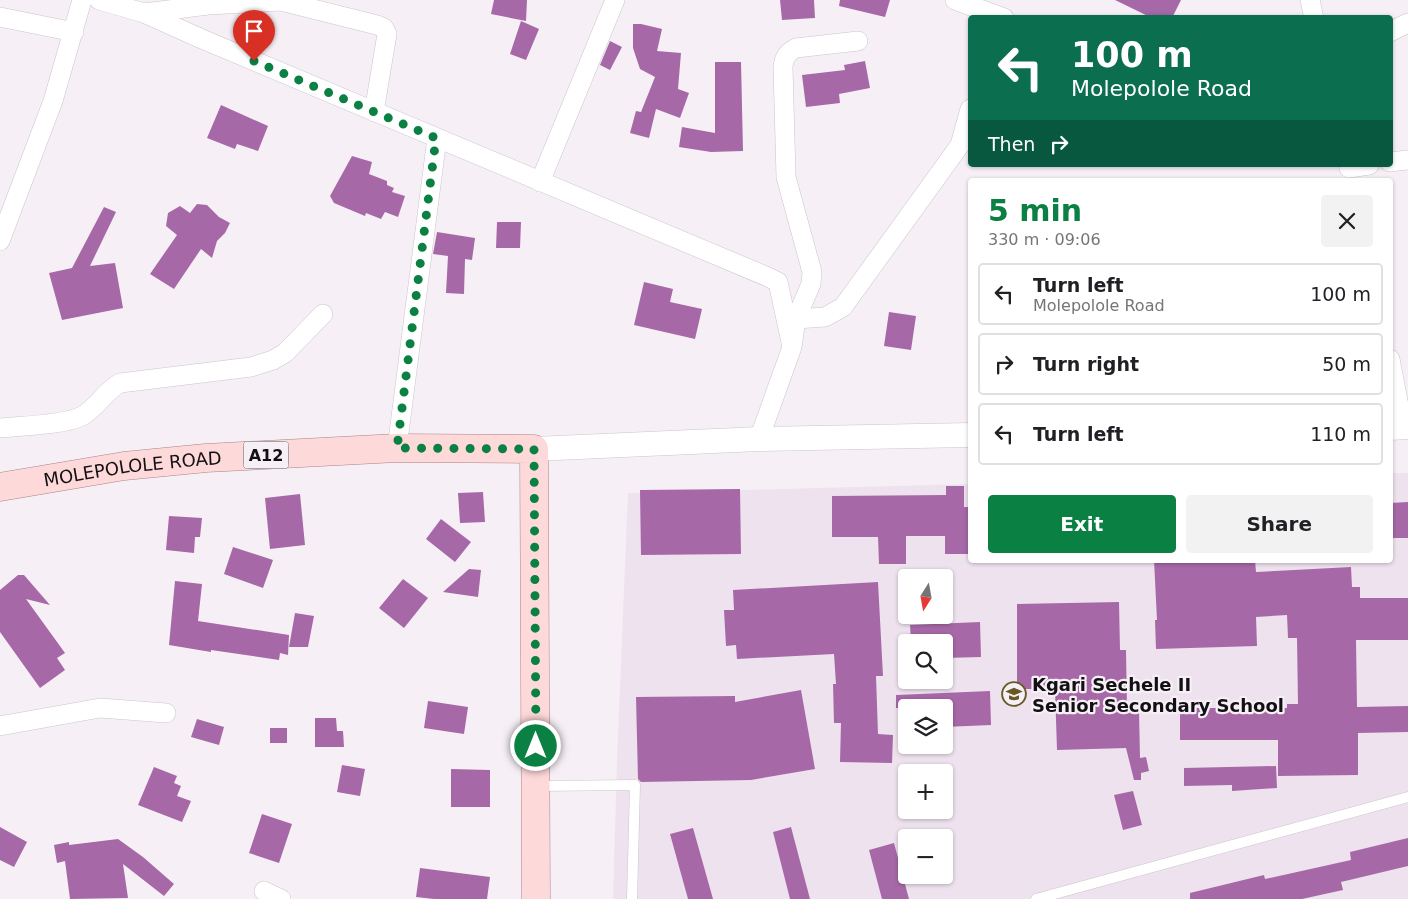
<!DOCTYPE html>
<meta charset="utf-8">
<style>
:root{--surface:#fff;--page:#f2f2f2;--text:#202124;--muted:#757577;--line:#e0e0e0;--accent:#0b8043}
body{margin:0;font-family:"DejaVu Sans",sans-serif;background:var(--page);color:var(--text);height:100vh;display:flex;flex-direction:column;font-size:19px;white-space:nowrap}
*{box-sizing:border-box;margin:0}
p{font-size:16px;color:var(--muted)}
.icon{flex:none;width:28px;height:28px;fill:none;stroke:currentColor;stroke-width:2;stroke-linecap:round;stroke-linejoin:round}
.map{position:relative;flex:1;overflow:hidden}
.panel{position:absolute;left:968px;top:178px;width:425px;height:385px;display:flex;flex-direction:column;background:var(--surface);border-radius:5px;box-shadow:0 1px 4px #0004}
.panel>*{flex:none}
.top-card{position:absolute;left:968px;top:15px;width:425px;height:152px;border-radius:5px;box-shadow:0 1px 4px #0004;background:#0b6e4f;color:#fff;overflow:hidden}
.needle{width:32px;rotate:191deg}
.tools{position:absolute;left:898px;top:569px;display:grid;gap:10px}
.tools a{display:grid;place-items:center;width:55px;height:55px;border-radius:5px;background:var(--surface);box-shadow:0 1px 4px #0004;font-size:25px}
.pin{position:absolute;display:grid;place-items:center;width:42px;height:42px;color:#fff;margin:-51px -21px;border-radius:50% 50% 50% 0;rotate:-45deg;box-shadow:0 0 5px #0007}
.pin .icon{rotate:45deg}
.me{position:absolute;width:55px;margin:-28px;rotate:0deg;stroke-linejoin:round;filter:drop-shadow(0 0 4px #0008)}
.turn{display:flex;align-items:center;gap:18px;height:105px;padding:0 20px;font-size:22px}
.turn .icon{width:65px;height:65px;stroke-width:2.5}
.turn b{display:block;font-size:35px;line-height:42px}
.then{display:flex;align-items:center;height:48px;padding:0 20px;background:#0003;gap:10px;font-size:19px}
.round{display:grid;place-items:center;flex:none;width:52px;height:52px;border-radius:5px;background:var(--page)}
.head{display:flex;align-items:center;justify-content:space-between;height:85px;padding:0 20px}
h1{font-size:30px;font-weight:600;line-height:38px;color:var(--accent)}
.action{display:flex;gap:10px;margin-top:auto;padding:10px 20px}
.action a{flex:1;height:58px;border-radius:5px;background:var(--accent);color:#fff;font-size:20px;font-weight:600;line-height:58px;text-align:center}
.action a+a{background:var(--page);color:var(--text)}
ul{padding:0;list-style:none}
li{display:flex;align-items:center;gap:15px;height:62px;margin:0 10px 8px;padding:0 10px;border:2px solid var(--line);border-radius:5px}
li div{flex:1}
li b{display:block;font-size:19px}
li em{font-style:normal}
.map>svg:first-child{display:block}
.built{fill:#eee2ee;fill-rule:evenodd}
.building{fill:#a768a8}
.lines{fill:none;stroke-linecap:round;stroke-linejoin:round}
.service-casing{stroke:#cbc5cb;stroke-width:11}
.minor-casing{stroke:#cbc5cb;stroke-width:20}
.tertiary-casing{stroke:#cbc5cb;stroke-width:25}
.primary-casing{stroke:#ab8285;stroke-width:29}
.service{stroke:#fff;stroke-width:10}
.minor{stroke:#fff;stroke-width:19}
.tertiary{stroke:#fff;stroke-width:24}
.primary{stroke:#fed9da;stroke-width:28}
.route{stroke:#0b8043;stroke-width:9;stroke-dasharray:0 16.2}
.labels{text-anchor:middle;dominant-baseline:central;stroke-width:4.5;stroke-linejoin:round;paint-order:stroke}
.shield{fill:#f6f0f6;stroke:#575357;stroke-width:1}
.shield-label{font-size:16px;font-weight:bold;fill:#131013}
.street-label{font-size:18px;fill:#131013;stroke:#f6f0f6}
.poi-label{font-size:18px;font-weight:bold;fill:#131013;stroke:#f6f0f6;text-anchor:start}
</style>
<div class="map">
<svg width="1408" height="899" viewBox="0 0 1408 899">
<rect width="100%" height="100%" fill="#f6f0f6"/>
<path class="built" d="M1390 473H1408V899H613L617 760 628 493 970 484V560H1390ZM906 578H944V615H906ZM906 642H944V680H906ZM906 708H944V745H906ZM906 772H944V810H906ZM906 838H944V875H906Z"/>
<path class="building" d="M494 0H527L526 21 491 14Z
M780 0H814L815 18 782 20Z
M840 0H890L885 17 839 6Z
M1115 0H1181L1172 18H1152Z
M521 21 539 29 526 60 510 54Z
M633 24H641L662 29 657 51 681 53 678 89 689 93 680 118 656 109 649 138 630 133 636 111 641 112 655 77 640 69 633 48Z
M610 41 622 47 610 70 600 65Z
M865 61 870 88 839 94 840 103 806 107 802 75 845 70 844 65Z
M715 62H741L743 151 711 152 679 147 682 127 715 133Z
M221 105 268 126 258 151 237 144 235 149 207 138Z
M352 156 372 162 369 174 387 181V185L394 188 392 192 405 196 398 217 385 212 381 219 366 213 365 216 334 203 330 196Z
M197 204 207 205 219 217 230 223 225 233 217 241 212 258 201 249 174 289 150 274 177 235 166 226 168 213 180 206 190 213Z
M104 207 116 212 90 266 115 263 123 308 62 320 49 273 72 268Z
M497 222H521L520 248H496Z
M437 232 475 238 472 260 465 259 464 294 446 293 448 256 433 254Z
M644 282 673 289 670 302 702 309 695 339 634 325Z
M889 312 916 316 911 350 884 346Z
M946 486H964V507H970V554H945V536H906V564H879L878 537H832V496L946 495Z
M740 489 741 554 641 555 640 490Z
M483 492 485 522 460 523 458 493Z
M300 494 305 545 270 549 265 498Z
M1408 502V538H1390V503Z
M169 516 202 518 200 537H195L194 553 166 550Z
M441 519 471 542 455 562 426 539Z
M233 547 273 560 263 588 224 574Z
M1154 560H1255L1256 572 1351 567 1352 587H1360V598H1408V640H1356L1357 707 1408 706V732L1358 733V775L1278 776V740H1180V708H1287V704H1298L1297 638H1288L1287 615 1256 617 1257 646 1156 649 1155 620H1157Z
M469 569 481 570 478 597 443 592Z
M18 575H24L50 605 26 599 65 653 57 658 65 670 40 688 0 632V590Z
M403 579 428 598 404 628 379 608Z
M175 581 202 584 198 621 289 635 288 655 280 653 279 660 211 650V652L169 645Z
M878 582 883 676H876L878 734 893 735 892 763 840 762 841 723H834L833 684H836L834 654 737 659 736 645 726 646 724 610H734L733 590Z
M1119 602 1120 650H1126L1127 711H1139L1140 758 1146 757 1149 771 1141 773V780H1134L1126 748 1057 750 1055 689H1017V604Z
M295 613 314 616 308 647H289Z
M980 622 981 657 944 658V642H911L910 625Z
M801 690 815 769 751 780 641 782 638 779 636 697 735 696V702Z
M990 691 991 725 944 727V708H896V695Z
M428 701 468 707 464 734 424 728Z
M315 718H336L337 731H343L344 747H315Z
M197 719 224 727 219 745 191 737Z
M270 728H287V743H270Z
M342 765 365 769 360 796 337 792Z
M1276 766 1277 788 1232 791V785L1184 786V768Z
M154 767 177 776 174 783 181 786 177 796 191 801 182 822 138 805Z
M451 769 490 770V807H451Z
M1133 791 1142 825 1123 830 1114 795Z
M262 814 292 824 279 863 249 853Z
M0 827 27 842 14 867 0 860Z
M791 827 810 899H790L773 832Z
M693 828 713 899H688L670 834Z
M1408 838V866L1341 882 1343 890 1302 899H1190V893L1264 875 1265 879 1351 860 1350 852Z
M118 839 143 857 174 884 164 896 123 864 128 898 70 899 65 861 57 863 54 845 69 842V845Z
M894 843 909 899H882L869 850Z
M420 868 490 877 487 899H434L416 897Z"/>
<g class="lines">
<g class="service-casing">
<path id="service" d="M538 786 635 785 632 899
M1036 899 1408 797"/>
</g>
<g class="minor-casing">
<path id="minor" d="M99 0 144 13 208 5 281 1 377 25 384 28 387 34 374 112
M955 0 1004 18
M1310 0 1314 18
M144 13 202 39 768 277 778 282 792 347
M0 17 74 32
M1390 32 1408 23
M1390 162 1408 160
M1349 168 1369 165
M540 182 615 0
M0 241 53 101 82 0
M796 319 811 284 812 272 786 177 783 67C784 57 787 53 796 48L858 41
M1390 359 1403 427
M0 428C20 426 65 425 82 416 97 408 105 391 120 383L251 367 273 360 285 353 323 314
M759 439 792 347 796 319 825 317 843 307 960 145 970 109
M397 448 437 138
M0 726 100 708 166 713
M264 891 281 899"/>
</g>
<g class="tertiary-casing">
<path id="tertiary" d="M1390 428 1408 427
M534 449 759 439 970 435"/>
</g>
<g class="primary-casing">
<g id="primary">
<path id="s1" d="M0 487 124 466 206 458 397 448 534 449 536 899"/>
</g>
</g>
<use href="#service" class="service"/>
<use href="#minor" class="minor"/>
<use href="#tertiary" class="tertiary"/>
<use href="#primary" class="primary"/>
</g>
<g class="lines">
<path class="route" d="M254 61 436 138 397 448 534 449 536 746"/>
</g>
<defs>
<g id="school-ring" transform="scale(1.25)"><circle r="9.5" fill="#f6f0f6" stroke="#665926" stroke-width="1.5"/><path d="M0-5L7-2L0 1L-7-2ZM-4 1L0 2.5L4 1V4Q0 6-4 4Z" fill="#665926"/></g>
</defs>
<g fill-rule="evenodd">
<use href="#school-ring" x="1014" y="694"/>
</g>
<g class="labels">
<rect class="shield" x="243.5" y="441.5" width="45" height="27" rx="4"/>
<g class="shield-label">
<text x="266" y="455">A12</text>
</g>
<g class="street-label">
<text stroke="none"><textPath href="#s1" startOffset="134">MOLEPOLOLE ROAD</textPath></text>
</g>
<g class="poi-label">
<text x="1032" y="684">Kgari Sechele II<tspan x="1032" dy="21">Senior Secondary School</tspan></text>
</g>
</g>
</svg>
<div class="tools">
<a><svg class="needle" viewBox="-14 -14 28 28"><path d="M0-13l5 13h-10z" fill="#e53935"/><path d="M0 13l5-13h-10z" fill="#757577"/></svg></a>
<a><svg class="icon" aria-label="search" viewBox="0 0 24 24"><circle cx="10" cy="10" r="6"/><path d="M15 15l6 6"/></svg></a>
<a><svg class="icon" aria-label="layers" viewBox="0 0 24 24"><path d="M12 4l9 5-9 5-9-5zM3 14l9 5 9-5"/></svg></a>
<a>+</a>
<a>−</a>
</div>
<div class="pin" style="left:254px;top:61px;background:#d93025"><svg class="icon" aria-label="arrive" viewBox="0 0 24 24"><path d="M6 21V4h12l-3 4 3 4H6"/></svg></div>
<svg class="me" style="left:536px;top:746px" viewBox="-20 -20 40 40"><circle r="17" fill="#0b8043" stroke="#fff" stroke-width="3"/><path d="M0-11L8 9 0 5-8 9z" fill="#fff"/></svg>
<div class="top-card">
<div class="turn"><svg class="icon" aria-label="left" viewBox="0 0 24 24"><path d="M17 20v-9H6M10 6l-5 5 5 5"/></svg><div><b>100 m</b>Molepolole Road</div></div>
<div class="then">Then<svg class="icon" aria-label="right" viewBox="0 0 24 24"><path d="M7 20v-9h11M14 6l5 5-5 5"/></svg></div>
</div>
<section class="panel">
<div class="head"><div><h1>5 min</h1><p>330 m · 09:06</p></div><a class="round"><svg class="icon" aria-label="close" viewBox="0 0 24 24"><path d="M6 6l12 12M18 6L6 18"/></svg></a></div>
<ul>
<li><svg class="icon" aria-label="left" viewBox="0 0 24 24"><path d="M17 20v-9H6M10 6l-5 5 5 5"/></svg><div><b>Turn left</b><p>Molepolole Road</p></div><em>100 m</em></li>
<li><svg class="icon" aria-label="right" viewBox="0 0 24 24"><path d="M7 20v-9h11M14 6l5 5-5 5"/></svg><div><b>Turn right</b></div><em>50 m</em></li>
<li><svg class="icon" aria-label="left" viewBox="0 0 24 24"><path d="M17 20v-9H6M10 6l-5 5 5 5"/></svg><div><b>Turn left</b></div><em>110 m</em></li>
</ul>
<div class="action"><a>Exit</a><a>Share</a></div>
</section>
</div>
